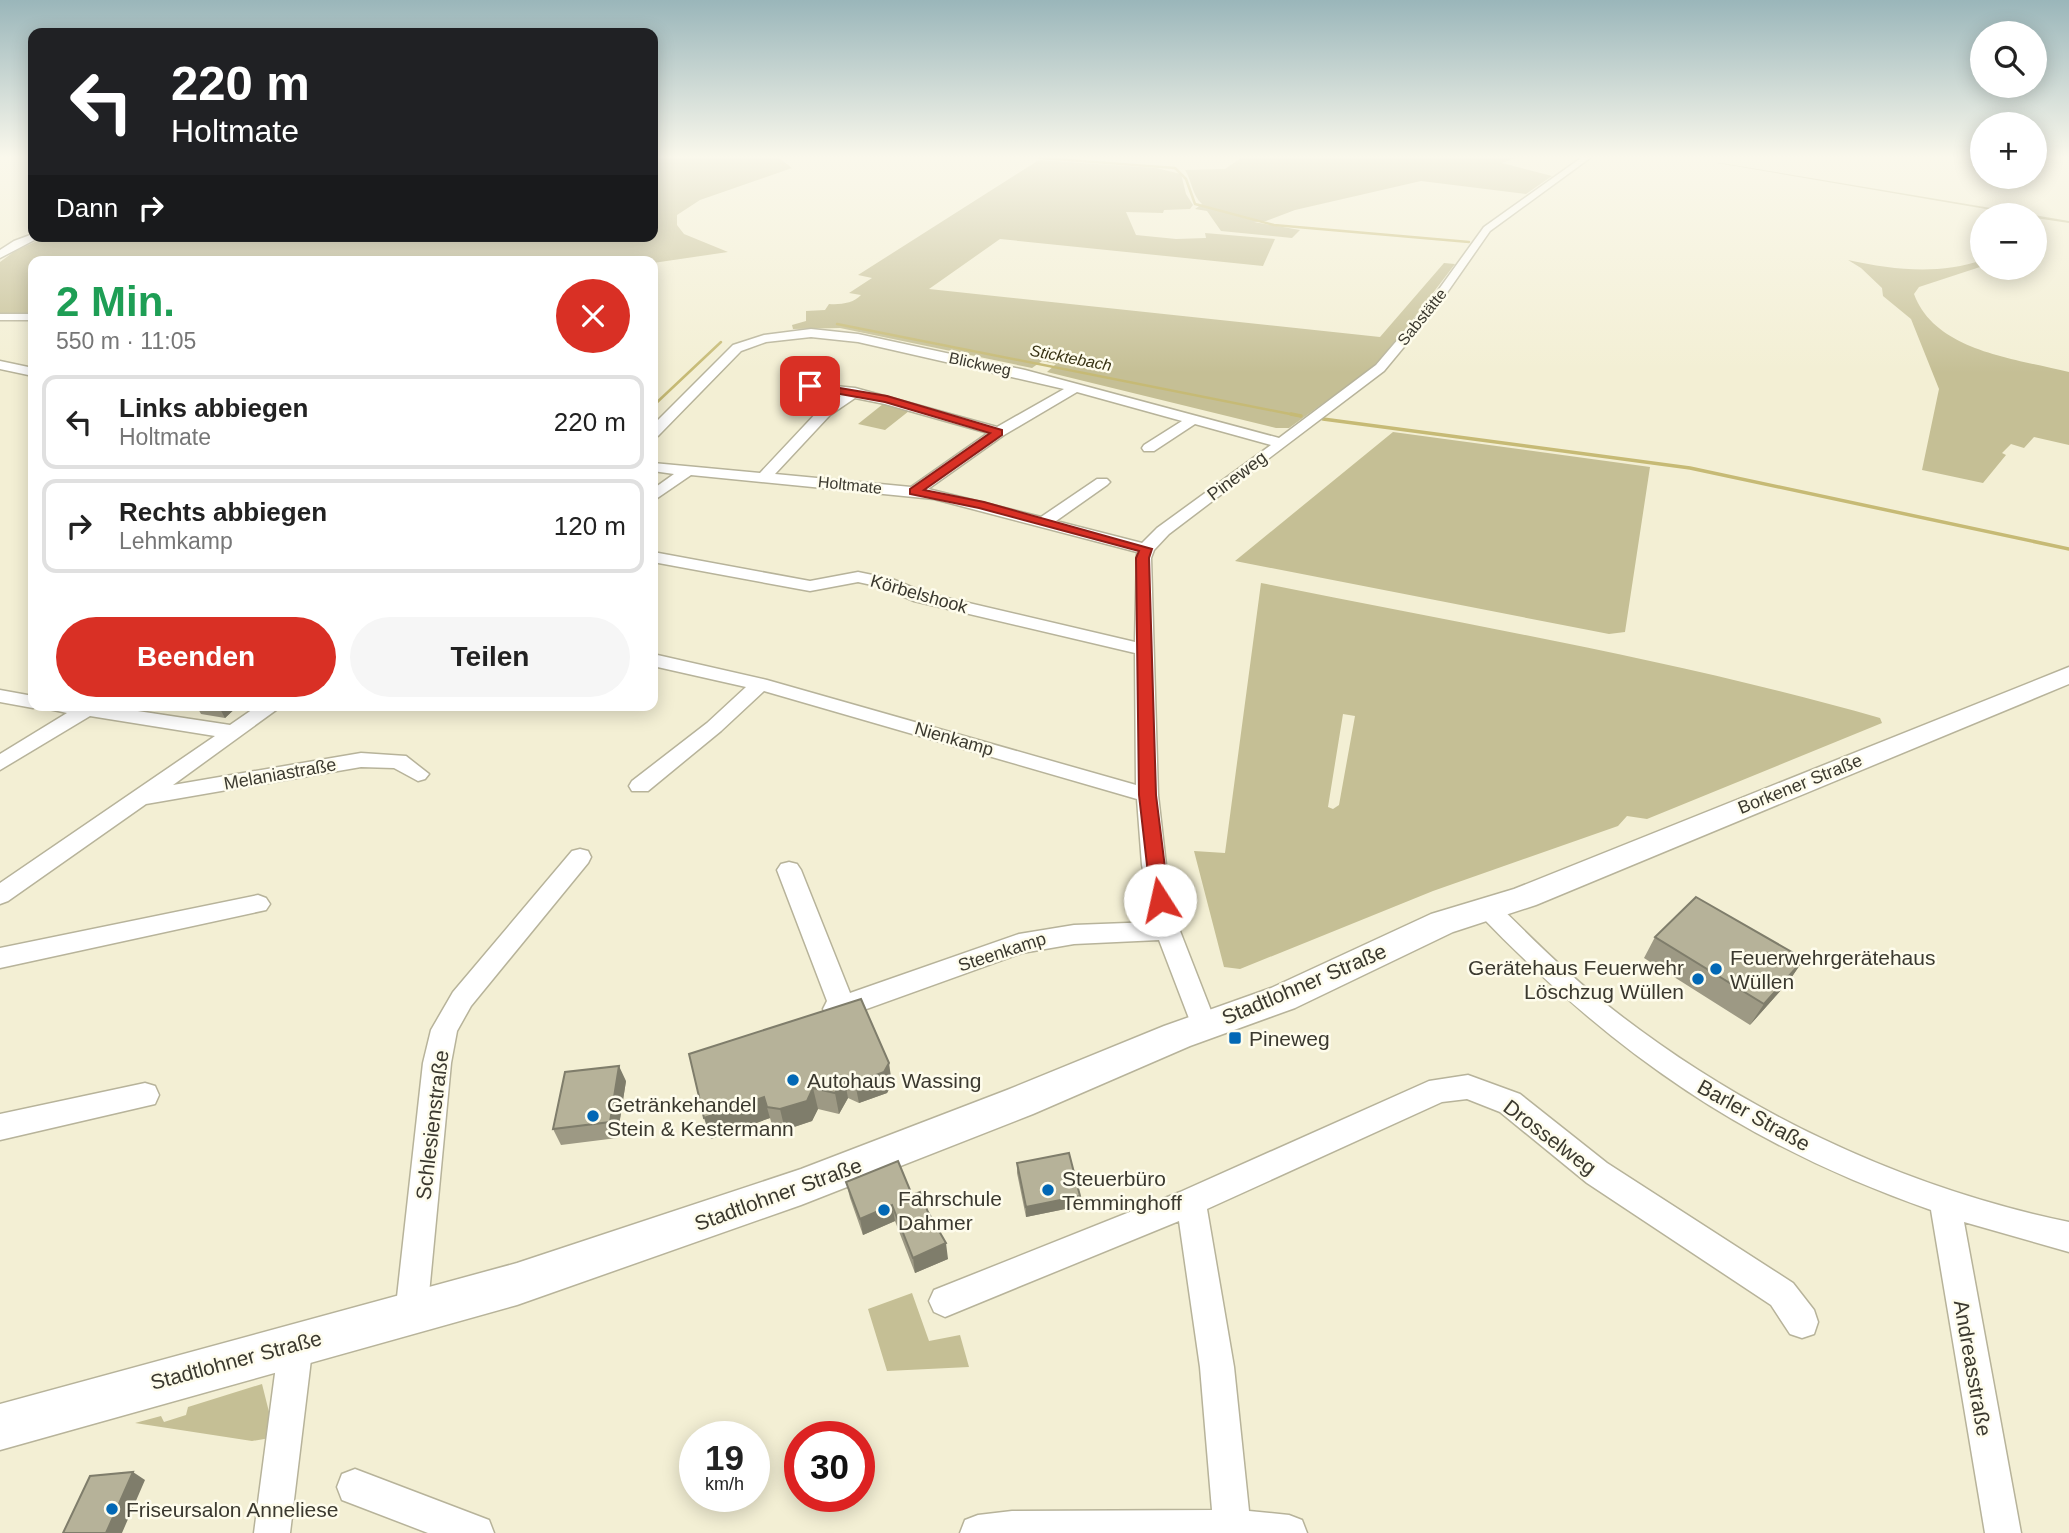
<!DOCTYPE html>
<html lang="de">
<meta charset="utf-8">
<style>
:root{--surface:#fff;--page:#f6f6f6;--text:#222;--muted:#767676;--line:#e0e0e0;--accent:#d93025}
body{margin:0;font-family:Arial,sans-serif;background:var(--page);color:var(--text);height:100vh;display:flex;flex-direction:column;font-size:26px;white-space:nowrap}
*{box-sizing:border-box;margin:0}
p{font-size:23px;color:var(--muted)}
.icon{flex:none;width:38px;height:38px;fill:none;stroke:currentColor;stroke-width:2;stroke-linecap:round;stroke-linejoin:round}
.map{position:relative;flex:1;overflow:hidden}
.details{position:absolute;left:28px;top:256px;width:630px;height:455px;display:flex;flex-direction:column;background:var(--surface);border-radius:14px;box-shadow:0 4px 18px #0003}
.details>*{flex:none}
.hud{position:absolute;left:28px;top:28px;width:630px;height:214px;border-radius:14px;box-shadow:0 4px 18px #0003;background:#202124;color:#fff;overflow:hidden}
.tools{position:absolute;left:1970px;top:21px;display:grid;gap:14px}
.tools a{display:grid;place-items:center;width:77px;height:77px;border-radius:50%;background:var(--surface);box-shadow:0 4px 18px #0003;font-size:35px}
.speed{position:absolute;left:679px;top:1421px;display:flex;gap:14px;font-size:35px;font-weight:700;text-align:center}
.speed>*{display:grid;place-content:center;width:91px;height:91px;border-radius:50%;background:var(--surface);box-shadow:0 4px 18px #0003;line-height:1}
.speed small{font-size:18px;font-weight:400}
.speed .limit{border:10px solid #d22;background:#fff;color:#111}
.pin{position:absolute;display:grid;place-items:center;width:60px;height:60px;color:#fff;margin:-30px;border-radius:14px;box-shadow:0 4px 10px #0006}
.me{position:absolute;width:77px;margin:-38px;rotate:350deg;stroke-linejoin:round;filter:drop-shadow(0 0 5px #0008)}
.turn{display:flex;align-items:center;gap:24px;height:147px;padding:0 28px;font-size:32px}
.turn .icon{width:91px;height:91px;stroke-width:2.5}
.turn b{display:block;font-size:49px;line-height:60px}
.then{display:flex;align-items:center;height:66px;padding:0 28px;background:#0003;gap:14px;font-size:26px}
.round{display:grid;place-items:center;flex:none;width:74px;height:74px;border-radius:37px;background:var(--page)}
.summary{display:flex;align-items:center;justify-content:space-between;height:119px;padding:0 28px}
h1{font-size:42px;font-weight:700;line-height:52px;color:#1e9e55}
.primary-button{display:flex;gap:14px;margin-top:auto;padding:14px 28px}
.primary-button a{flex:1;height:80px;border-radius:42px;background:var(--accent);color:#fff;font-size:28px;font-weight:700;line-height:80px;text-align:center}
.primary-button a+a{background:var(--page);color:var(--text)}
ul{padding:0;list-style:none}
li{display:flex;align-items:center;gap:21px;height:94px;margin:0 14px 10px;padding:0 14px;border:4px solid var(--line);border-radius:14px}
li div{flex:1}
li b{display:block;font-size:26px}
li em{font-style:normal}
.map>svg:first-child{display:block}
.green{fill:#c5bf95;fill-rule:evenodd}
.lines{fill:none;stroke-linecap:round;stroke-linejoin:round}
.stream-far1{stroke:#c6ba75;stroke-width:2.5}
.stream{stroke:#c6ba75;stroke-width:3.5}
.minor-casing{stroke:#b7b39a;stroke-width:3}
.secondary-casing{stroke:#b7b39a;stroke-width:3}
.minor{fill:#fff;fill-rule:evenodd}
.secondary{fill:#fff;fill-rule:evenodd}
.wall{fill:#9d9984}
.shaded-wall{fill:#7f7d6b}
.building{fill:#b6b299;stroke:#7f7d6b;stroke-width:2}
.route{fill:#d93025;stroke:#8d1f18;stroke-width:2}
.poi-dot{fill:#0268b5;stroke:#fefcec;stroke-width:2.5}
.labels{text-anchor:middle;dominant-baseline:central;stroke-width:5;stroke-linejoin:round;paint-order:stroke}
.far-street-label{font-size:16px;fill:#3b392f;stroke:#fefcec}
.far-water-label{font-size:16px;font-style:italic;fill:#373213;stroke:#fefcec}
.street-label{font-size:18px;fill:#3b392f;stroke:#fefcec}
.near-poi-label{font-size:21px;fill:#3b392f;stroke:#fefcec;text-anchor:start}
.near-street-label{font-size:21px;fill:#3b392f;stroke:#fefcec}
</style>
<div class="map">
<svg width="2069" height="1533" viewBox="0 0 2069 1533">
<rect width="100%" height="100%" fill="#f3efd4"/>
<path class="green" d="M653 158H779L792 168 700 200 677 215V225L684 234 728 252 653 263 385 261 371 257 341 261H33V314H0V262L15 251 48 236H653Z
M1241 158H1515L1502 163 1552 176 1526 194 1421 181 1295 210 1266 221 1254 222 1300 230 1292 238 1221 231 1207 211 1195 209 1202 204C1192 195 1192 181 1185 170L1225 169Z
M1039 160 1156 168 1181 174 1186 194 1193 205 1190 209 1164 210 1163 213 1126 212 1136 235 1176 239 1206 238 1205 233 1275 239 1263 266 1000 239 929 289 1380 337 1444 263 1455 264 1401 335 1372 368 1289 428H1276L1047 372 1056 364 1042 361 1032 368 840 328 793 329 792 325 806 321V311L825 310 829 304C840 305 854 303 861 295L849 293 872 278 858 275Z
M1717 163H1721L2069 221V223L2035 218V215H2021Z
M1848 260C1894 270 1938 275 1983 260V266L1919 287 1914 294C1935 352 2018 359 2069 372V445L2034 437 2024 448 2011 444 2002 453 2006 455 1983 483 1922 470 1939 389 1911 319 1883 296 1882 288 1861 268Z
M883 404 909 411 885 430 858 424Z
M1393 432 1650 467 1625 632 1609 634 1235 561Z
M1261 583C1468 625 1677 660 1880 718L1882 723 1647 819 1627 816 1618 826 1433 891 1240 969 1224 967 1194 851 1225 853ZM1343 714 1355 716 1339 805 1333 809 1328 807Z
M912 1293 929 1341 960 1335 969 1367 887 1371 868 1309Z
M262 1384 270 1416V1438L252 1441 135 1423 161 1416 164 1422 186 1415 188 1407Z"/>
<g class="lines">
<path class="stream-far1" d="M1040 158 1175 168 1186 179 1195 204 1274 225 1469 242
M837 324 1300 416
M653 406 721 342"/>
<path class="stream" d="M1291 414 1301 416
M1323 419 1690 468 2069 549"/>
<g class="minor-casing">
<path id="minor" d="M1581 158H1590L1490 231 1437 307 1384 371 1169 534 1154 550 1151 558 1158 795 1166 865 1180 931 1217 1026 1213 1034 1204 1037 1195 1034 1159 940 1074 944 1022 953 836 1020 827 1016 823 1009 827 1001 777 870 781 864 789 862 797 864 801 870 850 993 1019 934 1074 925 1154 922 1142 865 1137 799 764 691 721 731 648 791H632L629 786 632 781 707 723 746 687 653 666V654L767 680 1136 785 1135 653 914 601 881 587 858 582 810 591 653 562V552L810 581 858 572 892 579 926 593 1135 642 1137 552 934 499 691 475 653 501V489L674 474 653 471V463L760 473 820 409 841 396 805 389V383L855 388 997 427 1064 389 858 342 811 337 766 342 741 351 658 436 653 437V425L733 345 764 335 811 329 858 334 1025 370 1279 438 1376 365 1429 303 1484 227ZM1077 392 1182 421 1144 445 1142 448 1144 451H1154L1195 424 1271 445 1157 528 1142 543 1056 521 1107 485 1110 482 1107 479H1097L1041 517 928 489 1004 435ZM855 398 885 404 988 433 911 487 775 474 830 415Z
M33 234V236H42L0 258V250L14 241Z
M0 314H33V320H0Z
M0 361 33 368V376L0 369Z
M0 690 33 696V705H41L33 708 0 702Z
M46 705H98L230 725 259 705H283L173 785 361 753 406 756 429 774 425 779 418 781 394 768 361 767 146 804 8 901 0 904V883L215 736 90 716 0 770V754L67 713 49 709Z
M580 849 588 851 591 857 588 863 471 1006 457 1031 451 1063 427 1315 422 1326 411 1331 400 1326 395 1315 423 1063 431 1030 453 992 572 851Z
M258 895 266 898 270 904 266 910 0 968V948Z
M1488 900 1496 903C1530 936 1564 971 1602 1001 1737 1109 1899 1187 2069 1222V1252L1964 1222 2021 1533H1985L1931 1210C1747 1146 1615 1055 1480 915L1476 909 1480 903Z
M1468 1075 1520 1094 1607 1163 1793 1283 1814 1310 1818 1322 1814 1334 1802 1338 1790 1334 1771 1305 1587 1183 1500 1112 1467 1099 1442 1102 1207 1209 1234 1367 1249 1511 1289 1515 1302 1520 1307 1533H960L965 1520 978 1515 1012 1511 1212 1510 1200 1367 1179 1221 945 1317 934 1312 929 1301 934 1290 1180 1192 1429 1081Z
M145 1083 155 1086 159 1095 155 1104 0 1140V1114Z
M296 1326 308 1331 313 1343 290 1533H254L279 1343 284 1331Z
M355 1469 489 1520 494 1533H428L342 1500 337 1487 342 1474Z"/>
</g>
<g class="secondary-casing">
<path id="secondary" d="M2069 667V684L1536 905 1453 932 1295 1008 1190 1046 1033 1114 801 1205 517 1305 0 1450V1404L517 1263 801 1169 1007 1090 1164 1026 1271 988 1431 914 1514 889Z"/>
</g>
<use href="#minor" class="minor"/>
<use href="#secondary" class="secondary"/>
</g>
<path class="wall" d="M196 705H239L225 718 201 714Z
M1655 937 1804 959 1789 981 1750 1025 1644 958Z
M689 1054 892 1084 887 1093 859 1103 848 1098 839 1114 818 1109 812 1121 785 1130 773 1128 770 1118 711 1139Z
M626 1081 617 1138 561 1145 553 1129Z
M1017 1163 1080 1206 1026 1217 1017 1173Z
M846 1182 912 1195 948 1259 915 1273 895 1221 863 1235 850 1198Z"/>
<path class="shaded-wall" d="M222 705H239L225 718 219 707Z
M1804 959 1789 981 1750 1025 1764 1004Z
M889 1063 892 1084 887 1093 859 1103 855 1083Z
M619 1066 626 1081 617 1138 610 1122Z
M844 1077 848 1098 839 1114 835 1093Z
M813 1088 818 1109 812 1121 785 1130 780 1109Z
M764 1097 770 1118 711 1139 704 1118Z
M1080 1196V1206L1026 1217V1207Z
M892 1205 895 1221 863 1235 860 1219Z
M946 1243 948 1259 915 1273 913 1258Z
M133 1472 145 1480 122 1533H106Z"/>
<path class="building" d="M206 705H222L219 707Z
M1696 897 1804 959 1764 1004 1655 937Z
M861 999 889 1063 884 1072 855 1083 844 1077 835 1093 813 1088 807 1101 780 1109 767 1107 764 1097 704 1118 689 1054Z
M619 1066 610 1122 553 1129 565 1072Z
M1069 1153 1080 1196 1026 1207 1017 1163Z
M898 1161 912 1195 920 1192 928 1212 946 1243 913 1258 892 1205 860 1219 846 1182Z
M133 1472 106 1533H63L90 1476Z"/>
<linearGradient id="sky" x2="0" y2="1"><stop stop-color="#9ab6ba"/><stop offset="0.42" stop-color="#faf8ec"/><stop offset="1" stop-color="#faf8ec" stop-opacity="0"/></linearGradient>
<rect width="2069" height="373" fill="url(#sky)"/>
<path class="route" d="M810 383 887 396 1002 430V435L924 490 984 502 1152 549 1149 558 1156 795 1169 900 1167 905H1154L1151 900 1139 795 1136 558 1139 551 979 508 910 494V489L990 433 885 402 806 388V384Z"/>
<g class="poi-dot">
<circle cx="1716" cy="969" r="7"/>
<circle cx="1698" cy="979" r="7"/>
<rect x="1228" y="1031" width="14" height="14" rx="3.5"/>
<circle cx="793" cy="1080" r="7"/>
<circle cx="593" cy="1116" r="7"/>
<circle cx="1048" cy="1190" r="7"/>
<circle cx="884" cy="1210" r="7"/>
<circle cx="112" cy="1509" r="7"/>
</g>
<g class="labels">
<g class="far-street-label">
<text transform="translate(1422 317) rotate(-51)">Sabstätte</text>
<text transform="translate(980 364) rotate(12)">Blickweg</text>
<text transform="translate(850 485) rotate(6)">Holtmate</text>
</g>
<g class="far-water-label">
<text transform="translate(1071 358) rotate(11)">Sticktebach</text>
</g>
<g class="street-label">
<text transform="translate(1237 476) rotate(-37)">Pineweg</text>
<text transform="translate(919 594) rotate(16)">Körbelshook</text>
<text transform="translate(954 739) rotate(16)">Nienkamp</text>
<text transform="translate(280 774) rotate(-10)">Melaniastraße</text>
<text transform="translate(1800 784) rotate(-22)">Borkener Straße</text>
<text transform="translate(1002 952) rotate(-18)">Steenkamp</text>
</g>
<g class="near-poi-label">
<text x="1730" y="957">Feuerwehrgerätehaus<tspan x="1730" dy="24">Wüllen</tspan></text>
<text x="1684" y="967" text-anchor="end">Gerätehaus Feuerwehr<tspan x="1684" dy="24">Löschzug Wüllen</tspan></text>
<text x="1249" y="1038">Pineweg</text>
<text x="807" y="1080">Autohaus Wassing</text>
<text x="607" y="1104">Getränkehandel<tspan x="607" dy="24">Stein &amp; Kestermann</tspan></text>
<text x="1062" y="1178">Steuerbüro<tspan x="1062" dy="24">Temminghoff</tspan></text>
<text x="898" y="1198">Fahrschule<tspan x="898" dy="24">Dahmer</tspan></text>
<text x="126" y="1509">Friseursalon Anneliese</text>
</g>
<g class="near-street-label">
<text transform="translate(1304 984) rotate(-23)">Stadtlohner Straße</text>
<text transform="translate(1754 1115) rotate(29)">Barler Straße</text>
<text transform="translate(432 1125) rotate(-83)">Schlesienstraße</text>
<text transform="translate(1550 1137) rotate(37)">Drosselweg</text>
<text transform="translate(778 1194) rotate(-20)">Stadtlohner Straße</text>
<text transform="translate(236 1360) rotate(-15)">Stadtlohner Straße</text>
<text transform="translate(1973 1368) rotate(80)">Andreasstraße</text>
</g>
</g>
</svg>
<div class="tools">
<a><svg class="icon" aria-label="search" viewBox="0 0 24 24"><circle cx="10" cy="10" r="6"/><path d="M15 15l6 6"/></svg></a>
<a>+</a>
<a>−</a>
</div>
<div class="speed"><div>19<small>km/h</small></div><div class="limit">30</div></div>
<div class="pin" style="left:810px;top:386px;background:#d93025"><svg class="icon" aria-label="arrive" viewBox="0 0 24 24"><path d="M6 21V4h12l-3 4 3 4H6"/></svg></div>
<svg class="me" style="left:1160px;top:900px" viewBox="-20 -20 40 40"><circle r="19" fill="#fff"/><path d="M0-13L10 11 0 6-10 11z" fill="#d93025"/></svg>
<div class="hud">
<div class="turn"><svg class="icon" aria-label="left" viewBox="0 0 24 24"><path d="M17 20v-9H6M10 6l-5 5 5 5"/></svg><div><b>220 m</b>Holtmate</div></div>
<div class="then">Dann<svg class="icon" aria-label="right" viewBox="0 0 24 24"><path d="M7 20v-9h11M14 6l5 5-5 5"/></svg></div>
</div>
<section class="details">
<div class="summary"><div><h1>2 Min.</h1><p>550 m · 11:05</p></div><a class="round" style="background:#d93025;color:#fff"><svg class="icon" aria-label="close" viewBox="0 0 24 24"><path d="M6 6l12 12M18 6L6 18"/></svg></a></div>
<ul>
<li><svg class="icon" aria-label="left" viewBox="0 0 24 24"><path d="M17 20v-9H6M10 6l-5 5 5 5"/></svg><div><b>Links abbiegen</b><p>Holtmate</p></div><em>220 m</em></li>
<li><svg class="icon" aria-label="right" viewBox="0 0 24 24"><path d="M7 20v-9h11M14 6l5 5-5 5"/></svg><div><b>Rechts abbiegen</b><p>Lehmkamp</p></div><em>120 m</em></li>
</ul>
<div class="primary-button"><a>Beenden</a><a>Teilen</a></div>
</section>
</div>
